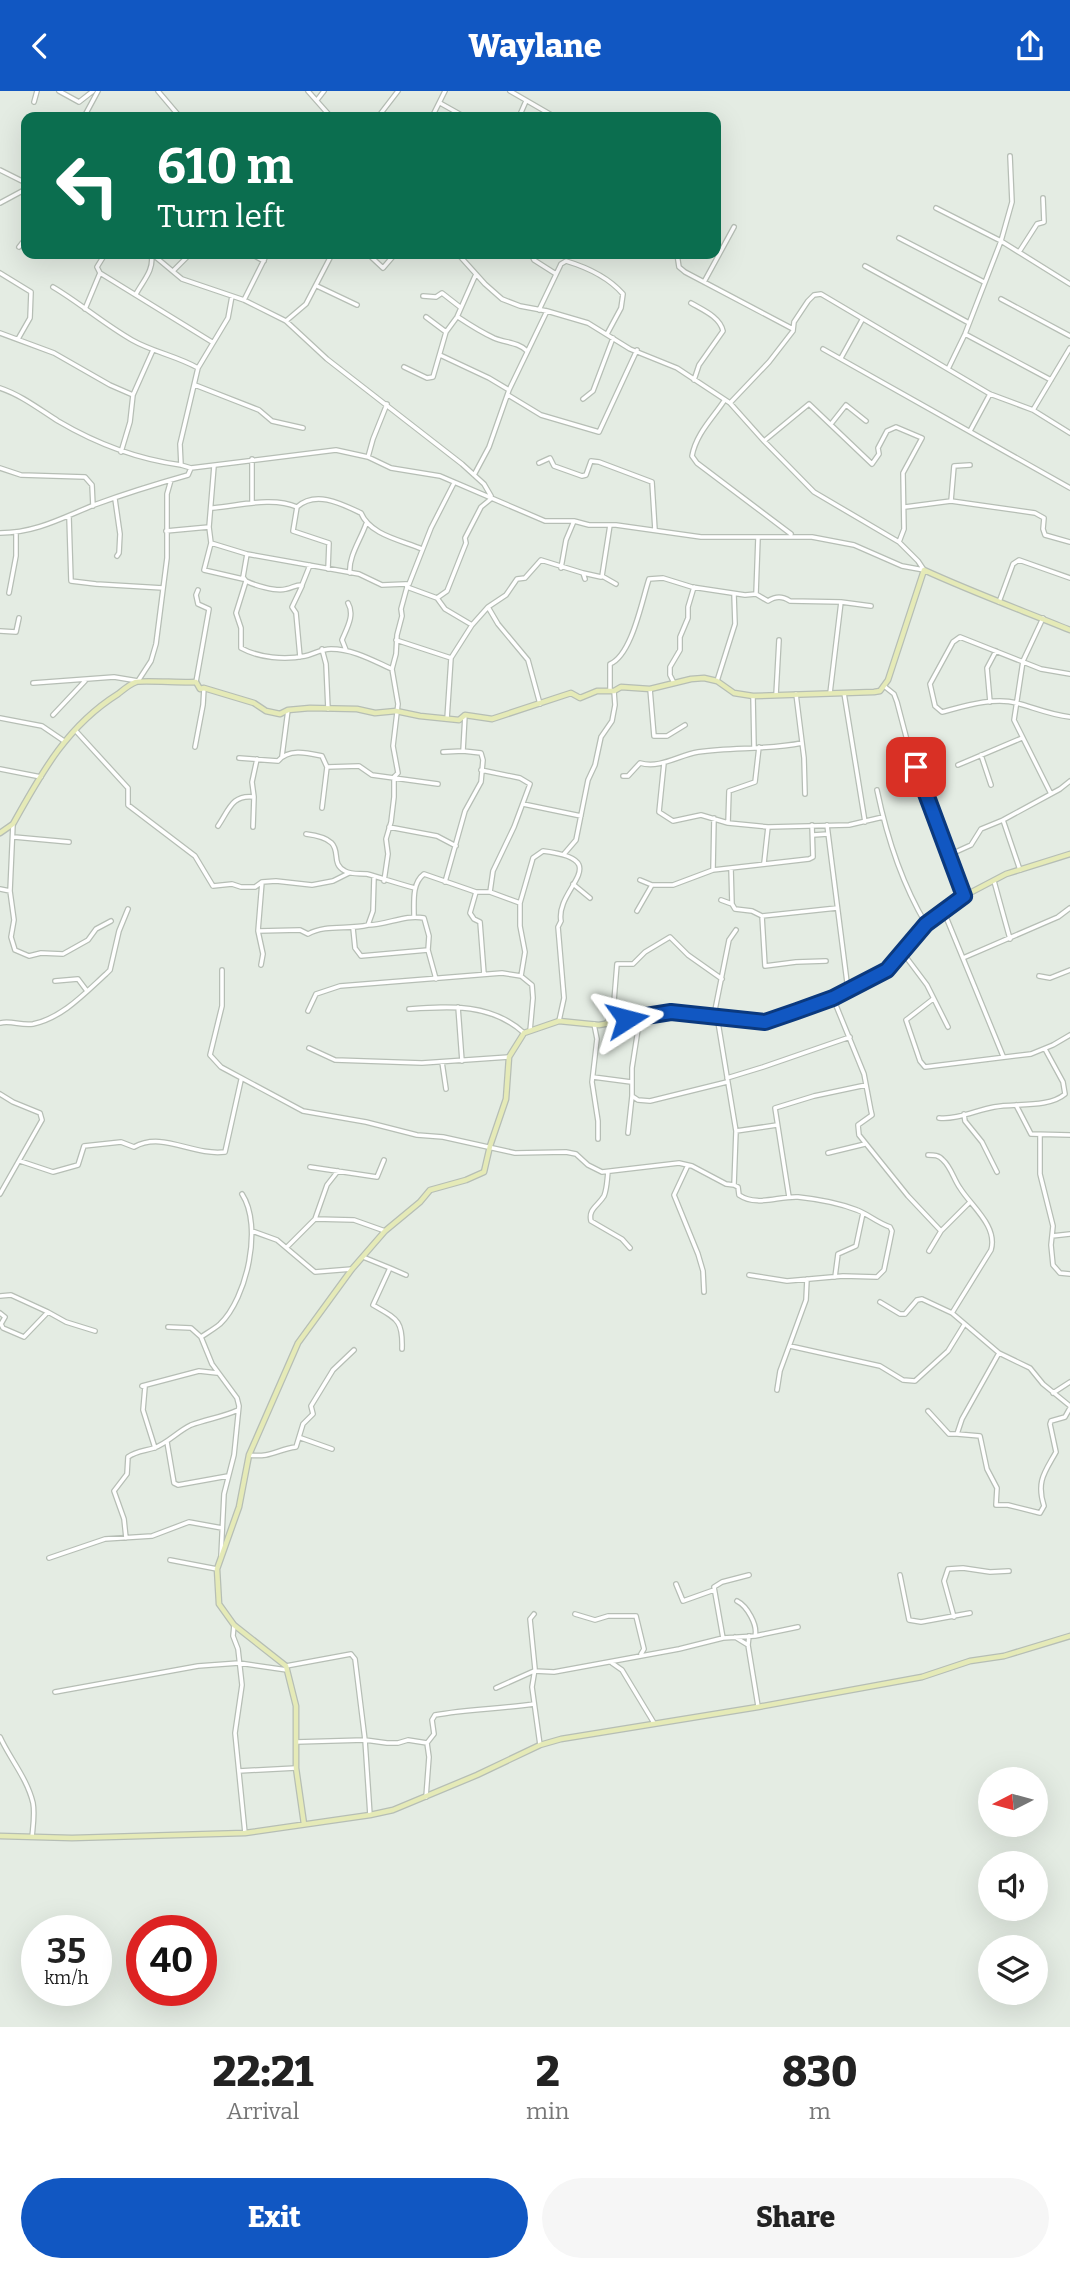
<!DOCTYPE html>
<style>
:root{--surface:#fff;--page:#f6f6f6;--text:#222;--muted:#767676;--accent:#1157c2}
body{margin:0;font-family:Bitter,serif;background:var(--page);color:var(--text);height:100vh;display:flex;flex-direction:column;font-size:26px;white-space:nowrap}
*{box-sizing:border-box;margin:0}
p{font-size:23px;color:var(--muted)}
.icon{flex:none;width:38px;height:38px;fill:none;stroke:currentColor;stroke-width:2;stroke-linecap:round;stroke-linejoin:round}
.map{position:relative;height:1936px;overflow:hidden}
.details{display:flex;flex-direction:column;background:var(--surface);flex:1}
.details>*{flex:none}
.hud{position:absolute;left:21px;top:21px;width:700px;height:147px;border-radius:14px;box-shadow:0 7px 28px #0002;background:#0b6e4f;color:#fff;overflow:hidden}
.needle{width:46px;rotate:264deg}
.buttons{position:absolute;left:978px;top:1676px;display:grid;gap:14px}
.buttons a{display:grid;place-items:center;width:70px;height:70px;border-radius:50%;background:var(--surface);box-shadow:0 7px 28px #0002;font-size:35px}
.speed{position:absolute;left:21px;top:1824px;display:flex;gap:14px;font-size:35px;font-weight:700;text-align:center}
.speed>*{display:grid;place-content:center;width:91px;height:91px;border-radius:50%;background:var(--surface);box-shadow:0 7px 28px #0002;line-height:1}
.speed small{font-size:18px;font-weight:400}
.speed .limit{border:10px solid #d22;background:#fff;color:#111}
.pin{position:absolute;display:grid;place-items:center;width:60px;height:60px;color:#fff;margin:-30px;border-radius:14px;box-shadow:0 4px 10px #0006}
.me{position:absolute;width:77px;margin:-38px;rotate:81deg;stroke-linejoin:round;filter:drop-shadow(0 0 5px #0008)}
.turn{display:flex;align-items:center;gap:24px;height:147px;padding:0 21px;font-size:32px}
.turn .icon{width:91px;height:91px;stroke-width:2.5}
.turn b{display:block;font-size:49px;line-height:60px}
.eta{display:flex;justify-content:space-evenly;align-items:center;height:119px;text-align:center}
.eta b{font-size:42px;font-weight:800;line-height:49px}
.button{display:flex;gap:14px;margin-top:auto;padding:14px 21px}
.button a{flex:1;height:80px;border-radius:42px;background:var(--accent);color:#fff;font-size:28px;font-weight:800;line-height:80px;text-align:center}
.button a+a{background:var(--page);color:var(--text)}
header{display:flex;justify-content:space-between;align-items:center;height:91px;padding:0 21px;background:var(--accent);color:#fff;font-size:32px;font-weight:800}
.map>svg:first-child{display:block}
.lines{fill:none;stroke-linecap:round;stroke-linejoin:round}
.street-casing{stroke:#b6beb5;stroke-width:6}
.secondary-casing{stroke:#b6beb5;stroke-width:7}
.street{stroke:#fff;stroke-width:3.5}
.secondary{stroke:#e5eab7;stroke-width:4.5}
.route-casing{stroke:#0b397e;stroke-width:18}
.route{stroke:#1157c2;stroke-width:12}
</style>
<header><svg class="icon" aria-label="back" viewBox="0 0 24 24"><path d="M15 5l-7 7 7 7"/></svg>Waylane<svg class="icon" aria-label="share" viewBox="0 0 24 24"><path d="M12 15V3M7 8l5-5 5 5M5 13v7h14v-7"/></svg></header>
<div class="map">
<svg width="1070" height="1936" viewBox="0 0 1070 1936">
<rect width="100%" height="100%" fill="#e4ece3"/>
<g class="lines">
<g class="street-casing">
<path id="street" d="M59 0 79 11 93 0
M158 0 180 26
M308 0 331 26
M510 0 555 26
M317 9 324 0
M34 11 37 0
M440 12 465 26
M84 26 98 0
M378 26 398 0
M432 26 445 0
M519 26 526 10
M0 79 26 92
M0 112 26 98
M936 117 1001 150 1070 193
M899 147 984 191
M19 156 26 147
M1019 161 1037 133 1044 131 1043 107
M152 163 182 188 244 209 286 230 327 268 462 373 484 393 491 405
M251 163 264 170
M368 163 383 177 395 163
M458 163 485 193 502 208 520 215 547 220 588 232 630 258 677 277 730 312 764 350 814 401 899 451 918 470 924 479
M531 163 534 169 556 183
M677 163 679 176 685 181 793 238
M865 175 969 232
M173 180 190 163
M0 182 31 201 30 227 18 248
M100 182 212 251
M704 191 734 136
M317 195 357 214
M53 196C80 212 104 233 132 249 153 261 177 265 198 277
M136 203C143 190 155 178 151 163
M423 205 436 206 442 202 460 216
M1001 208 1070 245
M244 209 267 163
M691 212C703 219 720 226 723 240L699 274 694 289
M85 218 100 182 97 176 105 163
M539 219 561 173 566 170C586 176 609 187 623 203L621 217 607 243
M426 226 446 241
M458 226C470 234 481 241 494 247 506 252 518 251 527 260
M286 230 306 213 332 163
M0 242 54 262 110 294 133 304
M965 243 1051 289
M823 258 1070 397
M440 264 489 287 509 299
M841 267 862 229
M404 276 427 287 433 286 446 241 457 226 476 183
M948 278 965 243 1001 150 1012 111 1010 65
M195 294 259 319 272 330 303 337
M0 297C21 304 39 318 58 330 97 353 136 368 181 374
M508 304 541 324 599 341 637 259
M583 308 593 300 613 247
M724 310C712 328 696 343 692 365L697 372 791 443
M730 312 769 271 793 240 794 231 808 210 814 204 821 203 990 303 1033 319 1070 342
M1033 319 1070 257
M831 333 846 314 866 330
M970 340 990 303
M764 350 809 313 872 373 879 363 878 357 887 340 896 336 922 347 903 382 904 438 899 451
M121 361 130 331 133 304 153 259
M368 366 373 348 387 313
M539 372 550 367 554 375 582 385 586 384 591 370 599 371 652 391 655 439
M214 375 209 436 211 452 247 463 359 483 382 494 405 493
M0 377 21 384 85 386 92 394 93 415
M191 377 181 374 180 353 198 277 228 227 232 205
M474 384 489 356 509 299 547 220
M115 408 120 443 119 462 117 465
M951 410 954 375 970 374
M252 411V368
M905 416 951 410 1035 422 1044 427 1043 438 1045 444 1070 451
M213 417C239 415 272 405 297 416
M69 426 71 490 96 493 163 497
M610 434 602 485 616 493
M166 440 209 436
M0 442C35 442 62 427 94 414 124 403 156 393 188 384L191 377 336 359 368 366 391 377 440 385 545 430H574L589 434H616L701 446H812L854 454 902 475 924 479
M211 452 204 479 243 488
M247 463 243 486 246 490 236 522 241 537V557C259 567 285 569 305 565 314 563 321 558 331 558 353 558 372 569 392 578
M561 477 566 449 574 430
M328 478 329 452 293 440 297 416C316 399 342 413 361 422 370 444 401 449 422 458
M350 482C348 466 361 448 366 433
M583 482 601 486
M246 490C254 494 276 501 286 498 293 497 294 494 302 494L310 474
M407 496 437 507
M9 502 16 465V442
M756 503 758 447
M999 511 1013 473 1019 469 1070 487
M488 516 498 533 528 569 540 613
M1043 527 1023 570 1014 629 1051 703
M472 534 445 518 437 507 447 500 466 452 465 447 481 416 492 407
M0 540 16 541 19 527
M396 549 451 567
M322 558 326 573 328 618
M346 559 342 549C347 537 355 524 348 512
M300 566 296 522 292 516 302 495
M1070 583 1041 578 960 546 953 551 930 593 935 615 942 621C965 615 993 606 1017 612 1035 617 1051 624 1070 626
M717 590 735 533 734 503
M196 591 209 518 198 513 196 504 198 499
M33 592 114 586 138 590 151 570 156 553 167 467V403L171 389
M674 592 670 584V576L680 559V546L688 527V516L694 496
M884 595 894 603 897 611 908 653 964 805
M650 598 654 645H667L685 634
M610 599V573C632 564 642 509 649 488L663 487 692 496 745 504 756 503 768 510C776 505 782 505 790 510L841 511 871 515
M830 602 841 511
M844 602 865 731
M796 603 804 667 805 703
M776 604 779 549
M753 605 754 656
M990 611 987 577 996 560
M53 624 85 590
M0 627 42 635 64 650
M447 628 451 567 472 534 488 516 506 504 517 488 525 487 541 469 583 482 585 488
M75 639 128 697V714L195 765 213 795 232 793 241 796H255L262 791 276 790 312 794 333 790 349 782
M195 656 203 614 204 597
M463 660 465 624
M443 661 463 660 481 662 483 669 481 691 465 720 445 791
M981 664 991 694
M282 665 288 619
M239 667 278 670C289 657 308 662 322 665L327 676
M664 672 659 721 673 730 701 724 728 732 768 736 849 734 883 726
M958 674 1022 647
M0 678 41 686
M481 679 520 687 530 693 514 736 493 780 490 801
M623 685H628L640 672C660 678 679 664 698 661 733 656 768 659 802 652
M877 699C887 747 901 791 926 833
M523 713 581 725
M322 717 327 676 359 675 372 684 438 693
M1003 729 1020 779
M728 732 729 700 755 691 759 656
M13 733 10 800 14 829 11 846 15 859 29 865 41 862 63 863 88 849 96 838 111 830
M827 734 848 899
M218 735C229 719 232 703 254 706
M253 736 254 706 252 691 257 668
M389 736 437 745 456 755
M306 743C353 749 325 770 345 780 352 784 360 782 367 783 382 787 399 793 415 797
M813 744 828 743
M14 746 69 751
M564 763 576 749 588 689 595 674 601 646 612 630 615 614 614 600
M949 764 971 754 981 738 1003 729 1060 698 1070 690
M764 772 768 736
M731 777 732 813 735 818 752 820 762 825 837 817
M713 779 714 727
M640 789 652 794H673L713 779 809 768 813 766 812 734
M384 790 388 763 386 748 391 731 394 706V686L398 682 393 655 398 613 392 578 396 563 397 544 402 525 401 518 407 496 406 493H409L431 437 454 392
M994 790 1010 848
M573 793 590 807
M0 798 10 800
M476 801 470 822 474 828 480 831 484 883
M721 809 732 813
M637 820 652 794
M944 821 1003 965
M414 825C414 810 412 792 424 783L476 801H490L520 812
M762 825 765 875 796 871 826 870
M368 834C387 834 405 823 424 827L429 845 428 859 436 888
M353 837 355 857 361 865 428 859
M258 840 300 839 308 843C326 833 348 839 368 834L373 820 374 787
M903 862 927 894 948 936
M963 867 1058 826 1070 817
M261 874 263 863 258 840 262 791
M222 879V915L210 964 221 976 303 1020 366 1031 417 1044 443 1046 515 1062 566 1061 576 1063 588 1074 602 1081 679 1072 692 1075 726 1093 734 1094
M521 885 525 861 520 835V812L533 767 543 760C617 769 555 797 561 830L558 836 564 907 559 930
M1039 885 1050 887 1070 879
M55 890 78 888 87 900
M833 907 864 983 871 1020 872 1024 858 1034 859 1044 908 1105 941 1140
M933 908 906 929 920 970 925 976 1031 963 1053 954 1070 944
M458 916 462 970
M409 918C451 915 491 912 524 942
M308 920 316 903 340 895 502 882 521 885 532 894 533 907 530 940
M714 924 729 849 736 839
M717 925 736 1040 734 1094 738 1096 739 1104C757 1116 778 1105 798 1106 817 1108 839 1112 857 1119 868 1123 876 1131 890 1136L892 1140 884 1179 877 1186 843 1185 787 1190 749 1184
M0 932C11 929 21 935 33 933 62 927 84 903 106 883L110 879 119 840 128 818
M607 932 614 910 617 873H633L645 861 670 846 688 864 722 888
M594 933 597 948 592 991 598 1030V1048
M309 957 335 969 422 972 509 966
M442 971 446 998
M593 986 631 991
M727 987 763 976 850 946
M0 1003 13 1011 40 1022 42 1029 0 1103
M632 1005 638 1009 650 1010 727 991
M1016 1014 1031 1043 1070 1044
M964 1023 965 1030 982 1051 997 1081
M939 1027C956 1029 977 1019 994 1016 1015 1012 1049 1017 1065 1003L1063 991 1045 958
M736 1040 777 1034
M628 1042 632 1005V977L639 932 637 926
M1040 1044V1083L1053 1135 1051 1154 1053 1174 1060 1182 1070 1183
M828 1062 865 1053
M928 1064C934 1064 939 1064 943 1069 951 1076 954 1089 960 1097 971 1115 998 1135 991 1159L952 1222
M20 1070 53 1081 78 1074 84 1055 121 1051 134 1056C163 1040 192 1065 225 1061L241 989
M688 1074 674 1104 698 1163 703 1180 704 1201
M310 1076 377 1086 384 1069
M338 1080 327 1094 315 1128 354 1129 385 1140
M608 1081C607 1089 607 1098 604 1105 598 1115 588 1118 591 1130L622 1148 630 1157
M789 1106 775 1017 814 1005 866 994
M252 1140 277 1149 315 1181 352 1178
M1052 1145 1070 1143
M287 1156 315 1128
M929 1160 941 1140 970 1111
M363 1166 390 1177 373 1214C397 1228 403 1229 402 1258
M390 1177 406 1184
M835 1186 838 1163 856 1155 863 1122
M0 1205 11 1204 48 1221
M880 1211 900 1223H905L917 1209 922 1208 952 1222 999 1262 1030 1277 1043 1293 1070 1315
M0 1222 5 1226 1 1233 3 1237 24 1246 48 1221 66 1231 95 1240
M168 1236 191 1237 201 1246
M790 1255 880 1275 903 1289 915 1290 948 1260 964 1234
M777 1299 780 1280 806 1209 807 1188
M1053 1302 1070 1291
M928 1320 949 1343H957L962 1328 999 1262
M957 1343 980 1345 987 1378 997 1397 996 1414H1008L1040 1422 1044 1415C1036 1390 1045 1381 1056 1361L1050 1333 1051 1330 1065 1326 1070 1317
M301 1347 332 1358
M167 1351 174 1392 178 1394 228 1385
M155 1357 143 1319 145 1296 142 1295 199 1280 217 1282
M249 1364C271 1367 278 1358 296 1356L303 1333 313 1323 311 1315 333 1279 354 1259
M126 1447 124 1428 114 1400 127 1383 128 1366C136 1360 145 1360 154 1357 168 1352 178 1340 191 1334 207 1328 223 1326 238 1319
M221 1465 224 1403 234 1364 239 1315 237 1307 212 1273 201 1246C207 1242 214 1238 220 1233 247 1207 263 1135 242 1103
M49 1467 105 1448 152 1445 189 1431 222 1437
M170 1469 217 1478
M900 1484 909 1529 921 1531 970 1522
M676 1493 683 1510 714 1499
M737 1510C747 1515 758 1534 755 1545
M534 1523 530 1528 535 1578 532 1596 540 1654
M575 1523 595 1529 608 1525H636L644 1558 641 1563
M954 1526 944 1490 948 1478 963 1477 990 1481 1009 1480
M234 1534 233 1545 238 1558 242 1594 235 1642 245 1742
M749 1545 748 1554 758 1615
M735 1546 748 1554
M723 1547 714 1496 722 1491 749 1484
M612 1572 622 1579 654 1632
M286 1575 351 1563 355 1568 365 1649 370 1724
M496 1597 534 1580 554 1581 679 1558 723 1547 755 1545 798 1536
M55 1601 198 1575 239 1572 287 1579
M0 1646C10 1668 27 1687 33 1712 35 1723 33 1735 32 1746
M296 1651 365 1649 387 1652H398L408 1649 427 1652 429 1666 426 1706
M427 1652 434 1643 432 1629 435 1624C468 1618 500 1618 534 1613
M239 1680 296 1677"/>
</g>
<g class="secondary-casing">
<path id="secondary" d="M0 742 13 733C42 681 67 635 118 603 123 599 130 593 136 591 141 589 185 592 196 591L200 598 204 597 254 612 266 620 280 623 288 619 310 617 357 618 375 622 396 620 420 625 459 629 465 624 492 628 571 602 580 607 597 600H614L621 596 650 598 691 588 704 587 717 590 734 602 753 605 874 601 880 600 888 589 924 479C972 501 1021 519 1070 539
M304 1733 296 1677V1615L286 1575 234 1534 219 1513 217 1478 239 1416 249 1364 298 1252 352 1178 385 1140 420 1111 430 1099 466 1089 484 1081 490 1055 506 1008 509 966 524 942 559 930 599 934 671 921 770 930 833 907 887 879 926 833 964 805 1006 783 1070 763
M0 1745 72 1747 245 1742 370 1724 393 1719 477 1684 540 1654 561 1648 758 1616 922 1586 970 1570 1004 1565 1070 1545"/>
</g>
<use href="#street" class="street"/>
<use href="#secondary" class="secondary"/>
</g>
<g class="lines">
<g class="route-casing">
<path id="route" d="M627 928 671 921 765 931 797 920 833 907 887 879 926 833 964 805 916 676"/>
</g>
<use href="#route" class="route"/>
</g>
</svg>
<div class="buttons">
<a><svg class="needle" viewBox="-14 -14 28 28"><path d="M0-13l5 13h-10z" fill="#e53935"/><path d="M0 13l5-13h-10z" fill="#767676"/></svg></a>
<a><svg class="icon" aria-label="sound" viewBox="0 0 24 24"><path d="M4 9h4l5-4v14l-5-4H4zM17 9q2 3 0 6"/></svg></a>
<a><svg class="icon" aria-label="layers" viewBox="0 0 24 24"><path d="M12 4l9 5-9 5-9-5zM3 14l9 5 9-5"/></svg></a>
</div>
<div class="speed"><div>35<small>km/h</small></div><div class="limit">40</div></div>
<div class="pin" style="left:916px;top:676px;background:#d93025"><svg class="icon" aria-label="arrive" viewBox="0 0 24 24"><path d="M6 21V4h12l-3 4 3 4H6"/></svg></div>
<svg class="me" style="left:627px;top:928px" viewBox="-20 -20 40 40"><path d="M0-17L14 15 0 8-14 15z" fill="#1157c2" stroke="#fff" stroke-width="4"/></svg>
<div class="hud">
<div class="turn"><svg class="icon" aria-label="left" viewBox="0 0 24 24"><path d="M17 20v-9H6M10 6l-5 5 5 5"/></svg><div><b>610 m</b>Turn left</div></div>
</div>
</div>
<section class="details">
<div class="eta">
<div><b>22:21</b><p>Arrival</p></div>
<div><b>2</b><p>min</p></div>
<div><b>830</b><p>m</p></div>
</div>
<div class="button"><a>Exit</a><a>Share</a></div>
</section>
